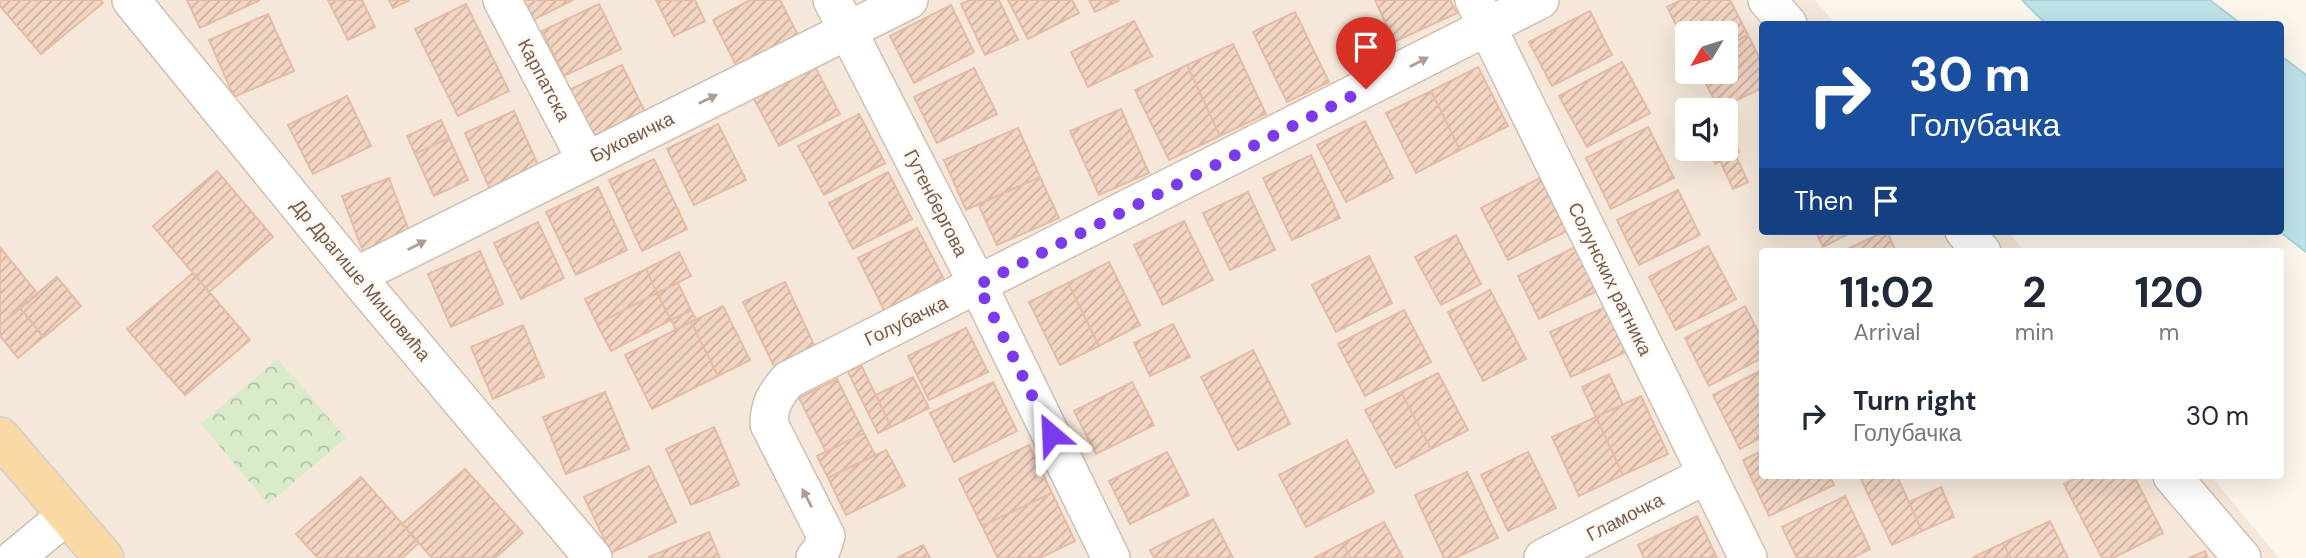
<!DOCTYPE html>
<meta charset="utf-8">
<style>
:root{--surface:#fff;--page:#f2f2f3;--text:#1f2937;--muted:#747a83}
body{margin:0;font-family:"DM Sans",sans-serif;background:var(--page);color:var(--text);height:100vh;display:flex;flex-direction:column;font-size:26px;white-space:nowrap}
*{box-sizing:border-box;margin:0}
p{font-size:23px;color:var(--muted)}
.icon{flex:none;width:38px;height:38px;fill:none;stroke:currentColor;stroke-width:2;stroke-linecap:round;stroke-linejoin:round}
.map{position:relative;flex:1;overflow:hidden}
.drawer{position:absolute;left:1759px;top:248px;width:525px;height:231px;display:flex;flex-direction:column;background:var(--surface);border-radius:7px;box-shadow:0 7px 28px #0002}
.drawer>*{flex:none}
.guide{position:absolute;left:1759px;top:21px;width:525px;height:214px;border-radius:7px;box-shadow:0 7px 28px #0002;background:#1a4fa0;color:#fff;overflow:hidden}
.needle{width:46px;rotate:232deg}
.controls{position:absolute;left:1675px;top:21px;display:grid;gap:14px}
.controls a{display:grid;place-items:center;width:63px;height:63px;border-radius:7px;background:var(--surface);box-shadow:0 7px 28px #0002;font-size:35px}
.pin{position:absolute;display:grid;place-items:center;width:60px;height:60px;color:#fff;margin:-72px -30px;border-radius:50% 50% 50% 0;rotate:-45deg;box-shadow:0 0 7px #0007}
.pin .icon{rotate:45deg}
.me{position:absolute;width:77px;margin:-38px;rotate:334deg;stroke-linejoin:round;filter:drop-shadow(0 0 5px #0008)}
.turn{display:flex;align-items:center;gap:24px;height:147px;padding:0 35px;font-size:32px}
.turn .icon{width:91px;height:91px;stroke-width:2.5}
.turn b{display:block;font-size:49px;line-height:60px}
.then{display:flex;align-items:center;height:66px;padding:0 35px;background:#0003;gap:14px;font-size:26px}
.eta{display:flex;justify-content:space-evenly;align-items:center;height:119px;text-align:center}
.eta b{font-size:42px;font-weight:700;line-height:49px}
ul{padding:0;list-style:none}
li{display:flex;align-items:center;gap:21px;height:98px;padding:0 35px}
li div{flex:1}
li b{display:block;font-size:26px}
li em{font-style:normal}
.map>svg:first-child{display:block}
.residential{fill:#f5e8da;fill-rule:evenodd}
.park{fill:url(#park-crowns)}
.water{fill:#bfe3e8;stroke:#a5d3da;stroke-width:2}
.building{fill:url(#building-hatch);stroke:#e6bba3;stroke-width:2}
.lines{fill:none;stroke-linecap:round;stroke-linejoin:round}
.minor-casing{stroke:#d1beb0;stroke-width:40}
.major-casing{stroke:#dad1cd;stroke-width:42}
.minor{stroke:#fff;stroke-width:37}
.major{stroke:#fbd9a5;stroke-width:38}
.oneway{fill:#af9d94}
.route{stroke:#7c3aed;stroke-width:12;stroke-dasharray:0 21.6}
.labels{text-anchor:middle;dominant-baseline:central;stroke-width:6;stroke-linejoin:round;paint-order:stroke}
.street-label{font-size:19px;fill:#7a5c4d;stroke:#fffaf3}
</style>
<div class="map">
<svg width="2306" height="558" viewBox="0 0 2306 558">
<defs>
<pattern id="park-crowns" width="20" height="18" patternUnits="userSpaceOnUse" patternTransform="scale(1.75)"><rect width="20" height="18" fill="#d8ecc9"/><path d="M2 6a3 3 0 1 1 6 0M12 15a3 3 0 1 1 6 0" fill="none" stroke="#b4c2a5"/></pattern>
<pattern id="building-hatch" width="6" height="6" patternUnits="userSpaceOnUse" patternTransform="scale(1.75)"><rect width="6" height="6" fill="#f3d5c3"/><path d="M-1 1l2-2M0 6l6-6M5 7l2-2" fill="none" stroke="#cab0a1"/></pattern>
</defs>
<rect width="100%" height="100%" fill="#fdf6ec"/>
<path class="residential" d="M0 0H1815L1835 24H1762V231H2007L2025 252H1762V476H2211L2279 558H0ZM1687 33H1726V72H1687ZM1687 110H1726V149H1687Z"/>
<path class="park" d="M278 359 346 438 268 504 201 424Z"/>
<path class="water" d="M2022 0H2210L2241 24H2046Z
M2280 55 2306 75V252L2279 231Z"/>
<path class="building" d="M0 0H100L103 3 41 54 0 6Z
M187 0H260L200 28Z
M328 0H362L375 27 348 40Z
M389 0H410L393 8Z
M518 0H573L529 22Z
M656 0H695L705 21 674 36Z
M750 0H780L799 37 738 69 713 20Z
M970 0H999L1018 40 985 55 961 4Z
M1008 0H1072L1079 13 1028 39Z
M1089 0H1120L1095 12Z
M1375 0H1450L1457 13 1394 42Z
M1681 0H1730L1748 35 1726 46V33H1687V46L1667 7Z
M466 4 509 91 458 116 415 29Z
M599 4 621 49 564 76 542 31Z
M951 5 974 52 914 83 890 36Z
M1590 11 1612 55 1552 86 1529 42Z
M1295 12 1329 82 1287 102 1253 32Z
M268 14 294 71 234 97 209 40Z
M1134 21 1152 56 1088 87 1071 52Z
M1748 35 1762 63V88L1719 109 1700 72H1726V46Z
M1233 44 1266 114 1220 136 1187 65Z
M1622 62 1650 113 1587 147 1559 96Z
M622 65 647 116 591 143 567 91Z
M814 65 840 114 779 146 753 97Z
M1187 65 1220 136 1169 160 1135 90Z
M1478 67 1508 126 1460 150 1431 91Z
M974 68 997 114 937 143 914 97Z
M1431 91 1460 150 1416 173 1386 113Z
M347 96 371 146 313 174 288 125Z
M1121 109 1149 173 1099 195 1070 131Z
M514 111 541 172 492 194 465 133Z
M859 114 885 163 824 195 798 146Z
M441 120 449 138 415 154 407 136Z
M1365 121 1393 178 1346 202 1317 145Z
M1726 123 1739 152 1715 164 1708 149H1726Z
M718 124 746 180 694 205 667 149Z
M1648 127 1674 178 1611 209 1586 158Z
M1018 128 1040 177 966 210 944 160Z
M449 138 468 180 434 196 415 154Z
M1735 154 1748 182 1733 189 1720 161Z
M1311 155 1340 218 1292 240 1263 178Z
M654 159 687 229 642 251 609 180Z
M217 171 273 237 209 292 153 226Z
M888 172 912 219 853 249 829 203Z
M1040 177 1059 218 997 245 978 204Z
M389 178 411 236 364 254 342 196Z
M1540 178 1567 231 1508 260 1481 208Z
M598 187 627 250 576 275 546 212Z
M1678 190 1700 235 1639 265 1617 220Z
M1248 192 1275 250 1230 270 1203 213Z
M1184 221 1213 280 1163 305 1134 245Z
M538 222 564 278 521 299 494 243Z
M917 228 945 281 885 312 858 258Z
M1815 231H1854L1823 247Z
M1887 231 1896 252H1841L1886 231Z
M1456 235 1481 284 1441 305 1415 257Z
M1708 246 1736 299 1676 330 1649 277Z
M0 247 7 256 0 262Z
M1575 247 1597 291 1539 319 1518 276Z
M480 251 503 304 451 327 428 274Z
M679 252 691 276 657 293 646 269Z
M7 256 38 294 0 325V262Z
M1369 256 1392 303 1336 332 1312 285Z
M1109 262 1140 325 1099 346 1068 283Z
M646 269 657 293 597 324 585 299Z
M193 273 250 340 185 395 127 329Z
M57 277 81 306 44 337 20 308Z
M785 282 815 347 774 366 743 302Z
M678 283 691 310 671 320 657 293Z
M1068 283 1099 346 1060 365 1029 302Z
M1490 290 1526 359 1483 381 1448 312Z
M657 293 671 320 611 351 597 324Z
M723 306 750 360 718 376 691 322Z
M1745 306 1762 339V358L1709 386 1685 338Z
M1605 307 1626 352 1571 377 1550 332Z
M20 308 43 337 18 358 0 336V325Z
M691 310 696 319 676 330 671 320Z
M1404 310 1431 362 1365 396 1338 344Z
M691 322 718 376 652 409 625 355Z
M1173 324 1190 357 1150 376 1134 343Z
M523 325 544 377 493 399 471 347Z
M966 328 988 372 929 400 908 356Z
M1253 350 1290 424 1238 450 1201 377Z
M861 365 891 427 878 433 848 372Z
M1762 370V437L1740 449 1713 395Z
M1438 373 1468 430 1431 449 1401 392Z
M1609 374 1623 405 1596 417 1582 387Z
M913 377 929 408 891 427 876 395Z
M837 379 864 433 826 452 799 398Z
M993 382 1017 431 954 462 930 413Z
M1132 382 1154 425 1096 454 1074 411Z
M605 392 629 449 566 474 543 417Z
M1401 392 1431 449 1396 468 1365 410Z
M1641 396 1668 454 1623 475 1596 417Z
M1596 417 1623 475 1579 496 1552 437Z
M714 427 739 485 691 505 666 449Z
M864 433 875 455 828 478 817 456Z
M1347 440 1374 492 1306 527 1279 475Z
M1029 445 1052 493 982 526 959 479Z
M886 450 905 486 846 515 828 478Z
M1762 451V476H1830L1834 485 1769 516 1743 460Z
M1167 452 1189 495 1130 524 1109 481Z
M1528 452 1556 508 1508 531 1481 475Z
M649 466 676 522 611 553 584 497Z
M465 469 523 533 495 558H432L402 524Z
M1467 472 1498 538 1455 558H1444L1415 495Z
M1897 476 1922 531 1892 545 1860 477Z
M2080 476H2134L2163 533 2113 558H2102L2064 484Z
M361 477 419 543 402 558H318L296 534Z
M1941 487 1954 517 1922 531 1909 502Z
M1052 493 1075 541 1040 558H998L982 526Z
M1845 496 1870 549 1852 558H1797L1782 527Z
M1697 516 1717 558H1644L1638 545Z
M1213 519 1233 558H1154L1150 550Z
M2050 521 2068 558H2011L2003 543Z
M1384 522 1403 558H1351L1343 543Z
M709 532 720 558H649V557Z
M1343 543 1351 558H1314Z
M2003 543 2011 558H1972Z
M923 545 930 558H897Z
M2205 551 2208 558H2189Z"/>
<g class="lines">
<g class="minor-casing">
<path id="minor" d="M131 0 356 276 593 558
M502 0 586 160
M832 0 978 285 1111 558
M1474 0 1748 558
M1767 0 1788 24
M1964 231 1982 252
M356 276 909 0
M2172 476 2242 558
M15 558 67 515
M815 558 821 551 826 536 769 424C769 405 776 394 788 380L1540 0
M1543 558 1706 475"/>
</g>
<g class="major-casing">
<path id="major" d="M0 437 104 558"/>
</g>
<use href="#minor" class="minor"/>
<use href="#major" class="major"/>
</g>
<defs><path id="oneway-solid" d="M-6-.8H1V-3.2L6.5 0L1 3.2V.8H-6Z" transform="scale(1.75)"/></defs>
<g class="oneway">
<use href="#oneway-solid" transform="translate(1419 62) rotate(-27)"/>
<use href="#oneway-solid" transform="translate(708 99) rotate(-26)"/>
<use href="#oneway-solid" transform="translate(417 245) rotate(-27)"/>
<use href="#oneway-solid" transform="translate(807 498) rotate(-117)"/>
</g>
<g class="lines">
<path class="route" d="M1051 434 978 285 1366 89"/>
</g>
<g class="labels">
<g class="street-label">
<text transform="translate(544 80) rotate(62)">Карпатска</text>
<text transform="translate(632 137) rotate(-26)">Буковичка</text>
<text transform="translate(936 203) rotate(63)">Гутенбергова</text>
<text transform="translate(1610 279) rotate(64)">Солунских ратника</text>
<text transform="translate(361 280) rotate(50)">Др Драгише Мишовића</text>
<text transform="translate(906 321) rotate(-26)">Голубачка</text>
<text transform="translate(1625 517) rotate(-27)">Гламочка</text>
</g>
</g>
</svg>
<div class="controls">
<a><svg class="needle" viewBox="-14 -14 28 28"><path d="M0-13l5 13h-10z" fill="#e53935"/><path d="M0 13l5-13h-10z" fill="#747a83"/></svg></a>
<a><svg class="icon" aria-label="sound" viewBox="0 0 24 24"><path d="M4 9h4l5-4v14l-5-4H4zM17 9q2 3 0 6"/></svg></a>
</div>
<div class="pin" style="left:1366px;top:89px;background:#d93025"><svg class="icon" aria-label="arrive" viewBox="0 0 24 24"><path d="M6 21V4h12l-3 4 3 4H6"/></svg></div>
<svg class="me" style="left:1051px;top:434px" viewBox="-20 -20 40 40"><path d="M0-17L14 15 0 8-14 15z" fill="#7c3aed" stroke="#fff" stroke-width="4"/></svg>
<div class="guide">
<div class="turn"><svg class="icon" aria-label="right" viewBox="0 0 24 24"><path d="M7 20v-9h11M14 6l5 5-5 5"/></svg><div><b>30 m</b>Голубачка</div></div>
<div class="then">Then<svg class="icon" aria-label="arrive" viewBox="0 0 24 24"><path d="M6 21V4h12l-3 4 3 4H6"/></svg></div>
</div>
<section class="drawer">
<div class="eta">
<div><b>11:02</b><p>Arrival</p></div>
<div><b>2</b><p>min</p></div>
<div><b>120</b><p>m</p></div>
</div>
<ul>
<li><svg class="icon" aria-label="right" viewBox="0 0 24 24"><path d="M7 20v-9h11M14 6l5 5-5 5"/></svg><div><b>Turn right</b><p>Голубачка</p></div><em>30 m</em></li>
</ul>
</section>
</div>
